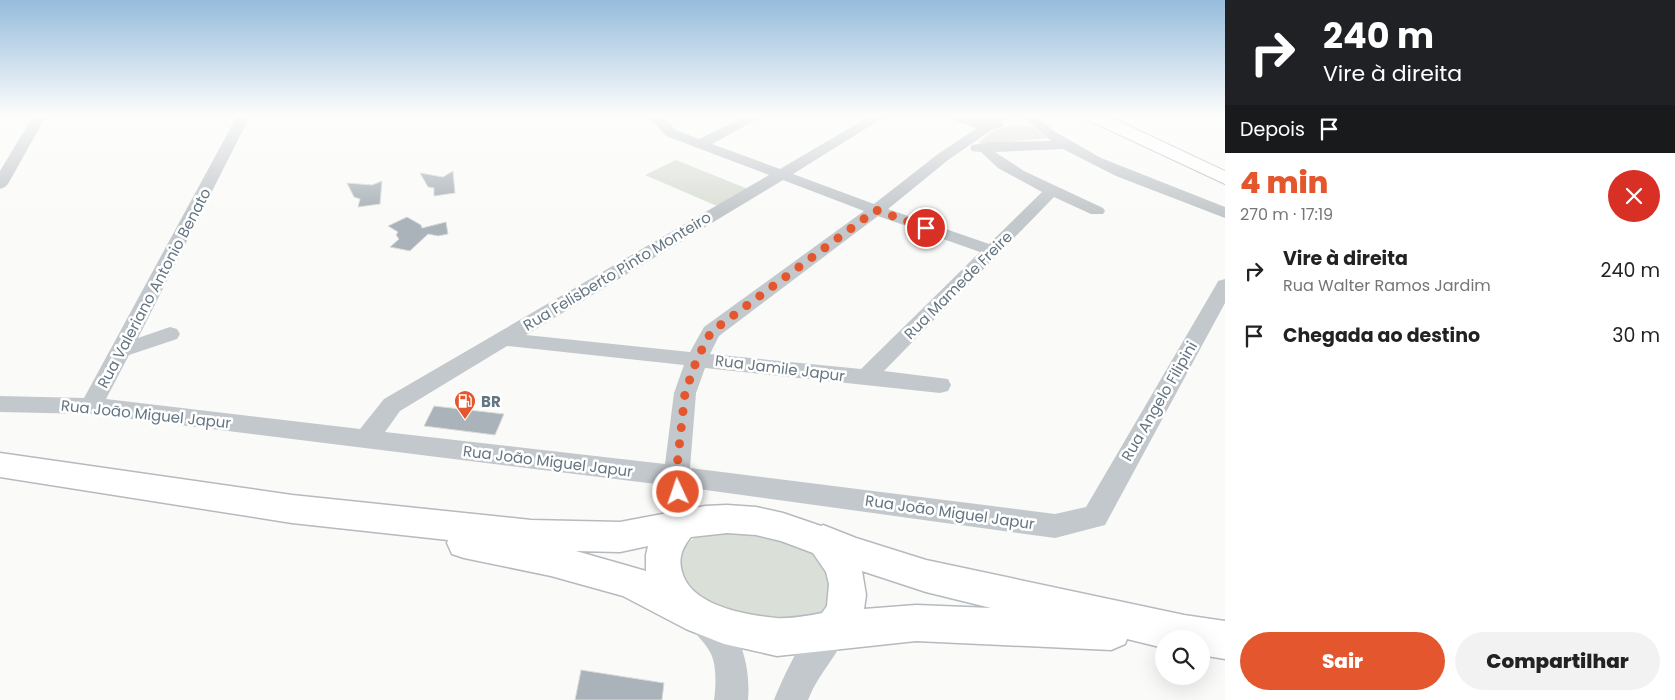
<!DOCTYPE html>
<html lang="pt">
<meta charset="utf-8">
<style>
:root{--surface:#fff;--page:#f2f2f2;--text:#222;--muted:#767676;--accent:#e4572e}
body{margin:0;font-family:Poppins,sans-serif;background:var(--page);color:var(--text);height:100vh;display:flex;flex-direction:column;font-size:19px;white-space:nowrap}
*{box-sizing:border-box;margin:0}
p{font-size:16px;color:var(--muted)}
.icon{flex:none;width:28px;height:28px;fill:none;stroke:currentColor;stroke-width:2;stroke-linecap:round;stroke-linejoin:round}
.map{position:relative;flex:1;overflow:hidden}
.side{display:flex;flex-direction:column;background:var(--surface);width:450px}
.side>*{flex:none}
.banner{background:#202124;color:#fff;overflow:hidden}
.controls{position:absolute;left:1155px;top:630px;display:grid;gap:10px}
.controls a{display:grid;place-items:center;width:55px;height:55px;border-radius:50%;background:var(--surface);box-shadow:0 5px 20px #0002;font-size:25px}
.pin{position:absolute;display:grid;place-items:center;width:42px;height:42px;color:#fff;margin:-21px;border:2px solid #fff;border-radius:50%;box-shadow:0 1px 5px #0007}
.me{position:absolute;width:55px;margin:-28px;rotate:357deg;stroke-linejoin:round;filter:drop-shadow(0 0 4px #0008)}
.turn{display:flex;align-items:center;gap:18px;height:105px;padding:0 15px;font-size:22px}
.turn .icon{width:65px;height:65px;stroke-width:2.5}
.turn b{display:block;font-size:35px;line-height:42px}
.then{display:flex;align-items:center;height:48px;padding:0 15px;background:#0003;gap:10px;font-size:19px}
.round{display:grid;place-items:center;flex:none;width:52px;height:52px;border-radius:26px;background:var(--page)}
.summary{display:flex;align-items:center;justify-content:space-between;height:85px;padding:0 15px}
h1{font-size:30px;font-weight:800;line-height:38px;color:var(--accent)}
.primary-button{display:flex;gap:10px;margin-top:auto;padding:10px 15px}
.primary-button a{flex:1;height:58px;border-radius:30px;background:var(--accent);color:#fff;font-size:20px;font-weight:800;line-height:58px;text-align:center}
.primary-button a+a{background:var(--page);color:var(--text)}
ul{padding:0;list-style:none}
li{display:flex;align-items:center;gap:15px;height:65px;padding:0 15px}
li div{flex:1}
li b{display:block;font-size:19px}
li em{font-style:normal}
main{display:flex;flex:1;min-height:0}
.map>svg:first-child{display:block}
.green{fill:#dadfd7}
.building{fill:#aab3b9;stroke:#dcdcda}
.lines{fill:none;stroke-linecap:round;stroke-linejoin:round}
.major-casing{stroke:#b5babe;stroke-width:3}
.highway-casing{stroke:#b4b9bd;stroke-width:2}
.minor{fill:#c3c8cc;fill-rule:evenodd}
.major{fill:#fff;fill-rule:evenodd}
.highway{fill:#fff;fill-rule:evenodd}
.route{stroke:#e4572e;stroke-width:9;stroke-dasharray:0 16.2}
.labels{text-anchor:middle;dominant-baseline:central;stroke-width:5;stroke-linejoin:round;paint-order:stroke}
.street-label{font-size:15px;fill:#657683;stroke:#fff}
.poi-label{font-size:15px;font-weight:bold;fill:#657683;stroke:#fff;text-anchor:start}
</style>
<main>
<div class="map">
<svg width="1225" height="700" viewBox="0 0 1225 700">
<rect width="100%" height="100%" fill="#fafaf8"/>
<path class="green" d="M1015 125 1033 127 1047 138 983 144 979 142 994 130Z
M676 160 748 189 717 206 645 175Z
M716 527 821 548 840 595 808 628 696 603C692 595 684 585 681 575 674 548 694 535 716 527Z"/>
<path class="building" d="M453 171 455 193 434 196V188L428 187 420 173 443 177Z
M382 181 380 204 358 207 360 199 354 197 347 183 372 185Z
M407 217 421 225 422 228 446 222 448 234 438 236 428 234 410 251 390 247 399 239 396 235 398 232 388 226Z
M434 406 504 414 495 435 424 426Z
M581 670 664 683 662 700H575Z"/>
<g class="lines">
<g class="major-casing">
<path id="major" d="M0 453 292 495 531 520 620 522 705 506 727 505 756 507 783 513 821 526 823 525 856 538 926 560 1184 615 1225 621V659L1201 655V639H1164V648L1127 639 1125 644 1111 650 916 641 777 656 724 644 686 629 623 596 551 576 464 558 452 554 447 543 448 540 292 523 0 477ZM727 533 756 535 781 541 813 553 826 572 829 584 827 606 822 613C807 616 791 619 776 618 746 615 691 606 682 572 678 558 682 548 691 537ZM648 546 646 555V571L576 551 620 552ZM862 571 926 592 991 608 916 605 864 609 866 595Z"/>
</g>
<g class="highway-casing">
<path id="highway" d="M1086 116H1108L1225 171V184L1088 120Z"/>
</g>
<path class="minor" d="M33 116H46L8 184 5 187 0 189V171Z
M237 116H250L138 338 170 327 177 329 180 334 177 339 129 355 106 399 360 429 384 399 769 175 666 136 648 116H662L676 130 699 139 746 116H763L712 144 780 169 870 116H886L793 174 874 204 938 154 977 128 954 121 948 116H966L986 121 993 116H1008L1002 122 1004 124 1002 127 993 129 948 160 888 209 989 244 1042 192 998 168 981 152 972 151 970 148 972 145 990 142 1051 141 1022 116H1036L1054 131 1101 158 1225 207V218L1116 176 1063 149 995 152 1024 171 1103 208 1105 211 1103 214H1091L1054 197 884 371 948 379 951 385 948 391 940 393 705 368 696 393 690 468 1055 514 1086 507 1216 285 1218 281 1225 279V303L1105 525 1055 538 691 488 696 524 692 532 682 536 672 532 668 524 664 485 91 414 0 412V396L84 398ZM783 180 864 211 704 327 690 352 526 335ZM878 216 980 252 861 369 710 354 719 336ZM507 346 684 365 674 393 665 464 385 432 400 411Z
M704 607C740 621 751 665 748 700H714C716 687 717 664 710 652 704 641 694 634 689 622L693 612Z
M833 615 844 619 849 630C838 655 818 674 808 700H774C783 678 803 633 822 619 825 617 830 616 833 615Z"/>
<use href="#major" class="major"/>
<use href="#highway" class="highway"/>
</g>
<linearGradient id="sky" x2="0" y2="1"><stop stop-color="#96bcdc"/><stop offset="0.54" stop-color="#fdfdfc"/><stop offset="1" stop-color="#fdfdfc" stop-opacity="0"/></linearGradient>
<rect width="1225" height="214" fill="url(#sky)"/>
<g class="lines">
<path class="route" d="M678 492 676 476 685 393 697 359 711 332 876 210 926 228"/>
</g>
<defs>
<g id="fuel-pin" transform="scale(1.125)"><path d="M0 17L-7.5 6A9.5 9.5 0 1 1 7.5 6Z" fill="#e4572e" stroke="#fff"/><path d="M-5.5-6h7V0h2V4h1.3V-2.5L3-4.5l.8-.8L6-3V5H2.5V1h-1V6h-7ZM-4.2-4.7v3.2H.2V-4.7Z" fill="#fff"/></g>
</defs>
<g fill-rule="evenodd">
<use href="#fuel-pin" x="465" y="401"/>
</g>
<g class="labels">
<g class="street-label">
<text transform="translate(617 271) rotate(-31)">Rua Felisberto Pinto Monteiro</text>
<text transform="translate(958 285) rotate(-45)">Rua Mamede Freire</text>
<text transform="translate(154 288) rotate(-62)">Rua Valeriano Antonio Benato</text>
<text transform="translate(780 368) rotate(7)">Rua Jamile Japur</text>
<text transform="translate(1159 401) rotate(-60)">Rua Angelo Filipini</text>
<text transform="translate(146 414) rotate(6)">Rua João Miguel Japur</text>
<text transform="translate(548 461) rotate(7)">Rua João Miguel Japur</text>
<text transform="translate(950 512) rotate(8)">Rua João Miguel Japur</text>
</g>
<g class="poi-label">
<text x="481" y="401">BR</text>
</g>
</g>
</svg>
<div class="controls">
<a><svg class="icon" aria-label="search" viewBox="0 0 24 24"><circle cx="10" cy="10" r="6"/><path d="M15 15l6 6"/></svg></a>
</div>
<div class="pin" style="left:926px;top:228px;background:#d93025"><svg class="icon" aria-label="arrive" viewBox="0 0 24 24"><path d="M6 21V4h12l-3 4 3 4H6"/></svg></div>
<svg class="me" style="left:678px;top:492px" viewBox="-20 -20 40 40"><circle r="17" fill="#e4572e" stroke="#fff" stroke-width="3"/><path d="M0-11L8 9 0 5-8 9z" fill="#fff"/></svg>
</div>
<section class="side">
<div class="banner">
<div class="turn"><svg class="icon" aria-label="right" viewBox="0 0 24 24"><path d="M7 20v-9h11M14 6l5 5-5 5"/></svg><div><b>240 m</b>Vire à direita</div></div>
<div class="then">Depois<svg class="icon" aria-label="arrive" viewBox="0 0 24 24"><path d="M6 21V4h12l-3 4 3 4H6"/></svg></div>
</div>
<div class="summary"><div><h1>4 min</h1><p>270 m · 17:19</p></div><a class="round" style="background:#d93025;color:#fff"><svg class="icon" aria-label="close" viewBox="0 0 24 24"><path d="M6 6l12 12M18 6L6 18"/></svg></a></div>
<ul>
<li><svg class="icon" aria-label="right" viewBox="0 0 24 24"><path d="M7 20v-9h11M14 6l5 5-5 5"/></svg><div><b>Vire à direita</b><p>Rua Walter Ramos Jardim</p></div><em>240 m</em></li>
<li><svg class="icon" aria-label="arrive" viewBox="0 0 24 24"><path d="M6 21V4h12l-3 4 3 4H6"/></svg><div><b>Chegada ao destino</b></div><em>30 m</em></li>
</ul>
<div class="primary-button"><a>Sair</a><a>Compartilhar</a></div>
</section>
</main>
